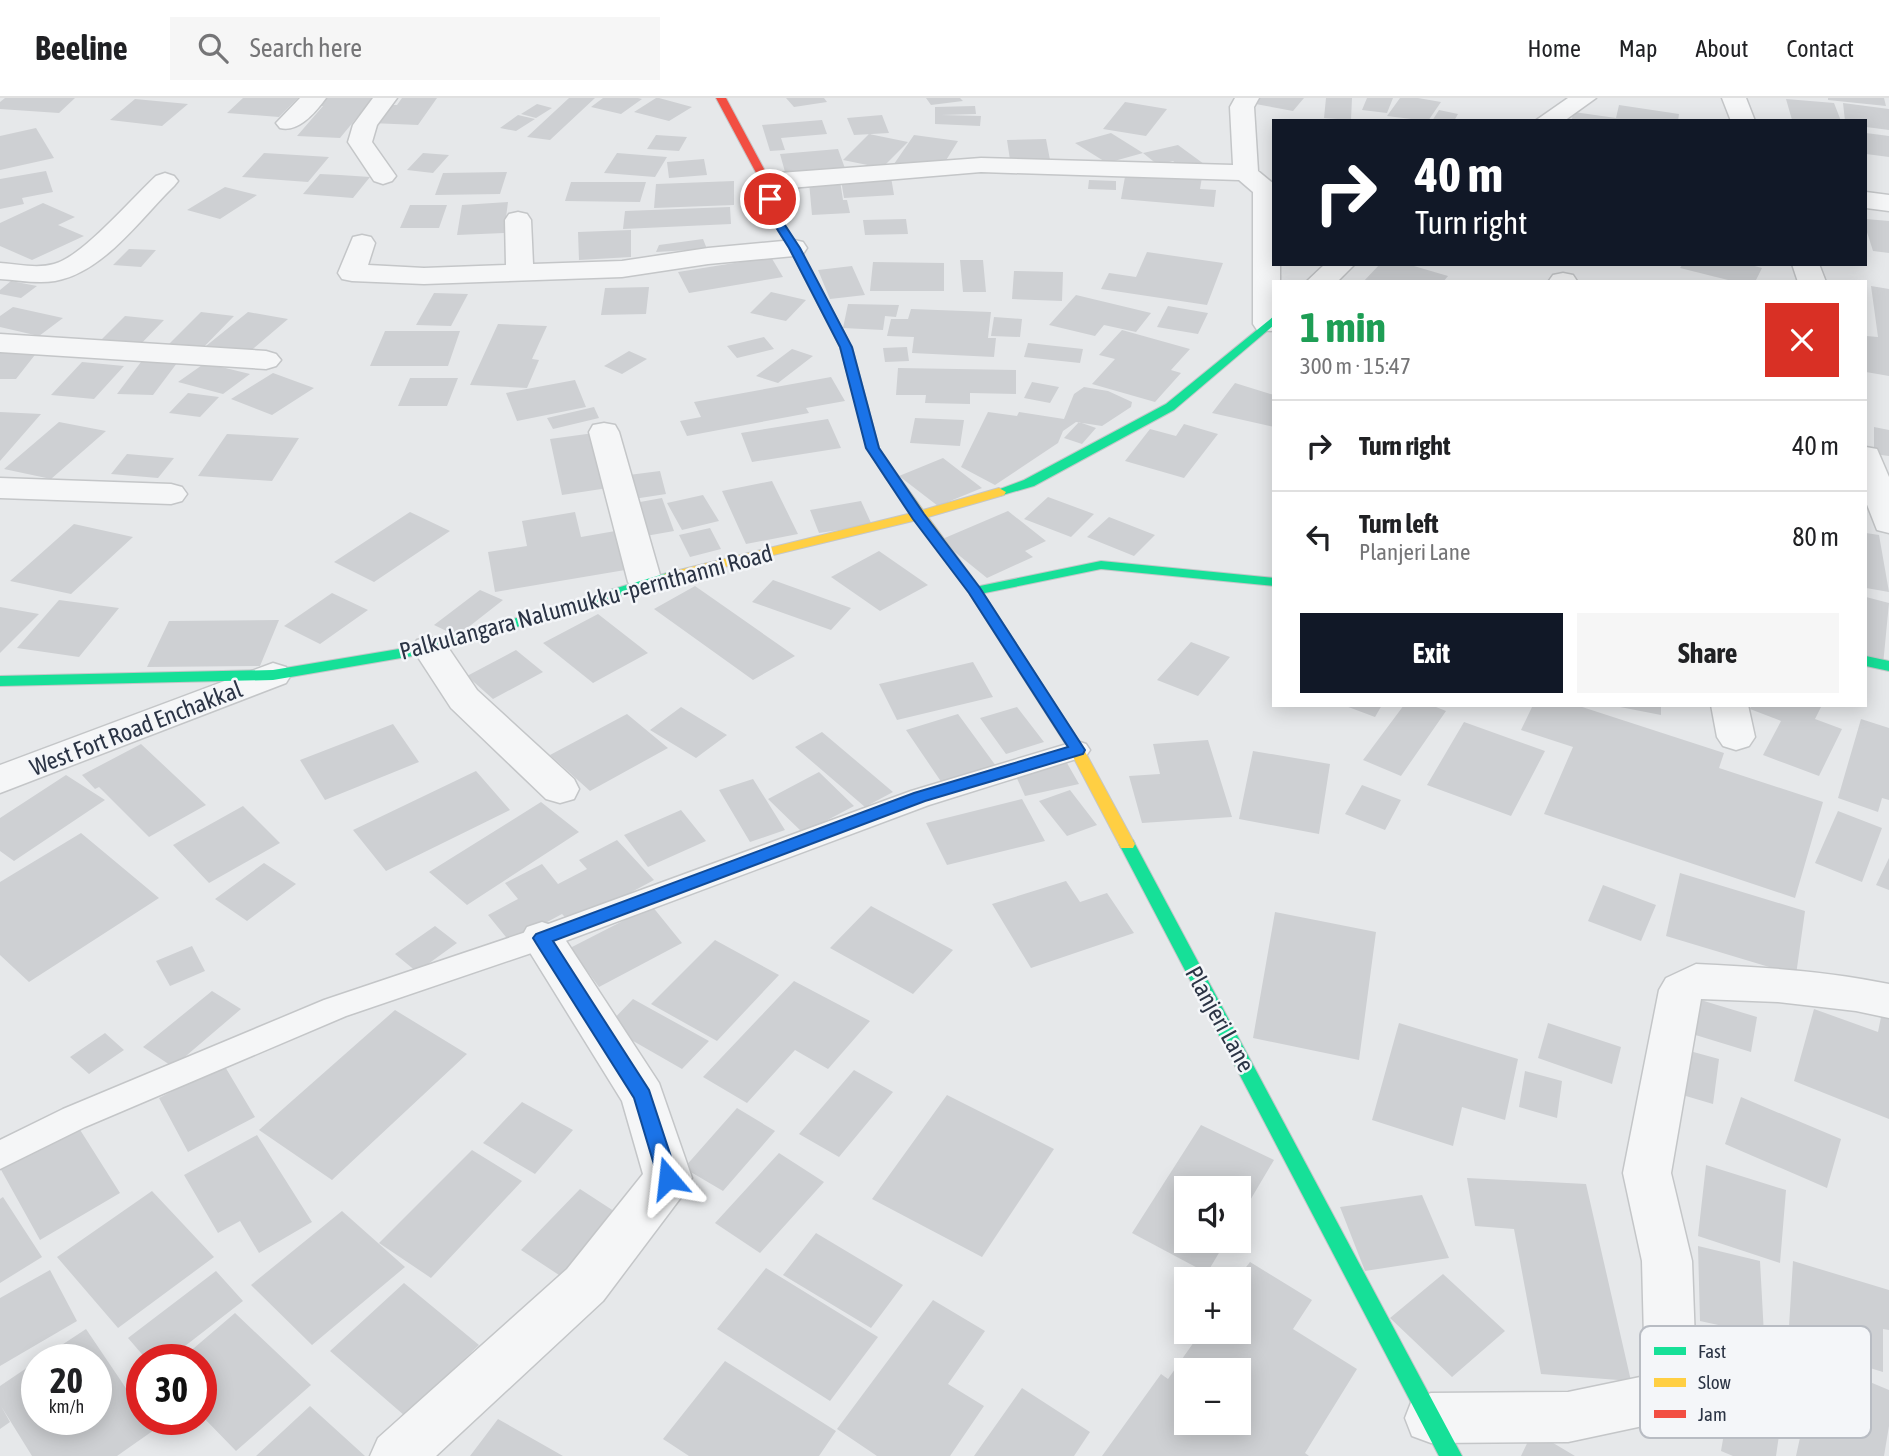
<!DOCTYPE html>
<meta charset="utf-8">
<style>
:root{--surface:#fff;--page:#f6f6f6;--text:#202124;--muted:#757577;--line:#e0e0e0;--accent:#111827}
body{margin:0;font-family:"Asap Condensed",sans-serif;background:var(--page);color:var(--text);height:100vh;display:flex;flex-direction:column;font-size:26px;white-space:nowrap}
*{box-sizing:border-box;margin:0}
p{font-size:23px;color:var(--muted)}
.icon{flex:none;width:38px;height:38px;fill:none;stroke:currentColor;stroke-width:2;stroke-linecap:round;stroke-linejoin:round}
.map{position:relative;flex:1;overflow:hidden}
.drawer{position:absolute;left:1272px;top:182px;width:595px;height:427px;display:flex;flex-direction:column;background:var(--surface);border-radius:0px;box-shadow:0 4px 18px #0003}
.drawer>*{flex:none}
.top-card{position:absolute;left:1272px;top:21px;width:595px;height:147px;border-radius:0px;box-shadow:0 4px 18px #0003;background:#111827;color:#fff;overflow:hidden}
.controls{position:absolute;left:1174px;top:1078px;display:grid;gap:14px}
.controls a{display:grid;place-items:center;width:77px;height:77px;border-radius:0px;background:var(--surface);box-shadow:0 4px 18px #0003;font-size:35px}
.speed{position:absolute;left:21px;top:1246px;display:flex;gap:14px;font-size:35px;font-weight:700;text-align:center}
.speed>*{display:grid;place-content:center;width:91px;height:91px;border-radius:50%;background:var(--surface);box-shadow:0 4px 18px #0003;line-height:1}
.speed small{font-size:18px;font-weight:400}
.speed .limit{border:10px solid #d22;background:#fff;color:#111}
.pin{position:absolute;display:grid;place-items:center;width:60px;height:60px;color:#fff;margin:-30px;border:4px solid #fff;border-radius:50%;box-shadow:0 2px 7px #0007}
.me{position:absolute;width:77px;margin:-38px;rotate:343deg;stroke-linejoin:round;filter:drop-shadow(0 0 5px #0008)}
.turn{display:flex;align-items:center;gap:24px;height:147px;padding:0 28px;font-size:32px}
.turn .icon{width:91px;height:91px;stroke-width:2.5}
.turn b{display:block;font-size:49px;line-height:60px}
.round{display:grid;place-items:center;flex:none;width:74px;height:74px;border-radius:0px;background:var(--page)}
.headline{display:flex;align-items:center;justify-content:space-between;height:119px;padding:0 28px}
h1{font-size:42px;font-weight:700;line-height:52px;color:#1e9e55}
.action{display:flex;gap:14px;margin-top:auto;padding:14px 28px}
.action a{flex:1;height:80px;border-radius:0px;background:var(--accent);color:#fff;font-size:28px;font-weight:700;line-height:80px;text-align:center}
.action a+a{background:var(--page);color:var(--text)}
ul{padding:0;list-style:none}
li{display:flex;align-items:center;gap:21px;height:91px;padding:0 28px;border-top:2px solid var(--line)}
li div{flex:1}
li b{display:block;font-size:26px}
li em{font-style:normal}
header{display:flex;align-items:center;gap:42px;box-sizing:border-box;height:98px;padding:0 35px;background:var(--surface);border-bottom:2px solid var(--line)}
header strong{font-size:33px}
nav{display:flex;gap:38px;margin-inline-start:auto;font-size:24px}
.search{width:490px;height:63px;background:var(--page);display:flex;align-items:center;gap:18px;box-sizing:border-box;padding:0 24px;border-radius:0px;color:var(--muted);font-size:26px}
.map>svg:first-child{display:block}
.building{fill:#ced0d3;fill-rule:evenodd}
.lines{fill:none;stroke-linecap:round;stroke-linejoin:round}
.lane-casing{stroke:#c4c6c8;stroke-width:3}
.street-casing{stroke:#c4c6c8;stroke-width:3}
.fast-casing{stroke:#c4c6c8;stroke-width:2}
.slow-casing{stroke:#c4c6c8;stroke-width:2}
.jam-casing{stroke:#c4c6c8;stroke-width:2}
.lane{fill:#f5f6f7;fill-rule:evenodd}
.street{fill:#f5f6f7;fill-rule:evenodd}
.fast{fill:#16e098;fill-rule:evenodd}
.slow{fill:#ffcf43;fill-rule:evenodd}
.jam{fill:#f24e42;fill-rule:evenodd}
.route{fill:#1a73e8;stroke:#114b97;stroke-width:2}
.labels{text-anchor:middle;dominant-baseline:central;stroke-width:5;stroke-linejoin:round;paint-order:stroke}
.street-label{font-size:24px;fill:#2b3445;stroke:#f4f6f9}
.key{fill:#f4f6f9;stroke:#b8bcc3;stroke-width:2}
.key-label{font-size:19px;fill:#2b3445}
</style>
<header>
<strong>Beeline</strong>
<div class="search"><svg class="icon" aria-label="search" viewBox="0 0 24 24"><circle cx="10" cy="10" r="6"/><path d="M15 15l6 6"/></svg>Search here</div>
<nav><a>Home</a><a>Map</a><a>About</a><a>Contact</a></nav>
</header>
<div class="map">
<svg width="1889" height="1358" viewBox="0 0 1889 1358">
<rect width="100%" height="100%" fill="#e6e8ea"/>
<path class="building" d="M5 0H75L59 15 0 11V4Z
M243 0H298L279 19 227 15Z
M320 0H373L340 40 297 38 323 8H313Z
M402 0H437L418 27 371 25 385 7H397Z
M569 0H595L550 42 527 39Z
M603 0H638L642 1 621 16 591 9Z
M656 0H659L692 9 669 23 634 14Z
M786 0H824L827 4 794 9Z
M926 0H960L963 3 931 7Z
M1254 0H1304L1293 13 1250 5Z
M1326 0H1352L1351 22 1324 20Z
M1367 0H1393L1387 15 1362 12Z
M1400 0H1418L1441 4 1428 23 1387 18Z
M1828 0H1884L1886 8 1828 2Z
M135 1 188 6 162 28 110 22Z
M1786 1 1834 5 1841 23 1792 22Z
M1125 4 1167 11 1146 38 1103 31Z
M1843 5 1889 11V32L1866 29V23H1845Z
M537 6 552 10 536 20 521 16Z
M1619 7 1679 16 1678 23H1571L1574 14 1616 20Z
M975 8 976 16 941 17 981 18 980 28 935 26V9Z
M1439 12 1458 16 1454 23H1432Z
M518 17 535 21 516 33 500 30Z
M882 17 889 35 854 37 847 20Z
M822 22 827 36 781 40 785 52 770 53 762 27Z
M36 30 54 60 0 72V38Z
M1111 35 1143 55 1107 65 1075 45Z
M1866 35 1889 38V59L1866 56Z
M869 36 908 44 882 70 843 62Z
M656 37 687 39 679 53 647 51Z
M914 37 958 43 940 72 894 66Z
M1046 41 1050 62H1010L1007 42Z
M1178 47 1204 66 1183 71 1173 63 1158 67 1143 55Z
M838 51 847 76 787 81 780 56Z
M264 55 329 59 308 84 242 79Z
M423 55 449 57 433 75 407 72Z
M617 55 667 59 655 79 604 75Z
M704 61 707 77 669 80 667 64Z
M46 73 53 94 22 100 24 106 0 111V81Z
M1126 73 1202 79 1200 91 1216 92 1214 109 1121 101Z
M507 74 500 96 435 97 443 75Z
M320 76 340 77 370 79 353 100 303 96Z
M891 79 894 97 844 100 841 82Z
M1089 82 1116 83V92L1088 91Z
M734 83V107L654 110 656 86Z
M840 83 843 102H847L850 115 812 117 809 84Z
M571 84H646L640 104 565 103Z
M225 89 257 97 220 121 187 112Z
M508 104 504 135 457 137 462 107Z
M43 105 75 119 58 127 84 138 32 162 0 148V125Z
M410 107H447L439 130H400Z
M730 109 731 126 623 131 625 113Z
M906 121 908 136 865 137 863 122Z
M1866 121 1889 123V155L1873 153 1866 131Z
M631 132V159L579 162 578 134Z
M703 141 707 151 656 154 659 147Z
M129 151 156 152 141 169 113 167Z
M1147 154 1223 165 1207 207 1101 191 1109 175 1136 179Z
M771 159 783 179 689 195 678 174Z
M960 162H983L986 194H963Z
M873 164 944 165V193H870Z
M1380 166H1407L1448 178 1443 184H1363Z
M1683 166H1747L1762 170 1755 184H1736L1680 170Z
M852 168 865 197 830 201 818 172Z
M1014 173 1063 174 1062 203 1012 201Z
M11 183 37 188 21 200 0 196V192Z
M1871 188 1889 191V278L1866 274V238L1878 239Z
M649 189 646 216 601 217 605 190Z
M771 194 806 202 786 223 750 215Z
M434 195 468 196 451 228 416 227Z
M1076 197 1151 215 1136 234 1104 227 1095 238 1049 227Z
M848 206 899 207 896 219 885 218 883 232 843 230Z
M1168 208 1208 215 1198 236 1157 229Z
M13 209 63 220 39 238 0 229V218Z
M911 211 991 214 988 240H996L994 259 912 255 914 239 887 238 891 221H908Z
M201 214 234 218 196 257 162 253Z
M248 214 288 221 247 256 206 248Z
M125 218 164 222 135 252 95 248Z
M994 219 1022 221 1020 239 991 238Z
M498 226 547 228 532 261 539 262 527 290 470 287Z
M1122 232 1190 251 1171 272 1181 275 1155 304 1092 286 1115 261 1099 257Z
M385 233H460L448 268H370Z
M764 239 774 251 737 260 727 248Z
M1028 245 1083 251 1080 265 1024 259Z
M907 249 909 263 885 264 883 250Z
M792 251 813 258 778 285 756 278Z
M0 252 38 253 16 281H0Z
M629 253 647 261 622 276 604 268Z
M82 264 124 268 94 301 51 297Z
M141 264 177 265 153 297 117 296Z
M205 265 250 276 223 296 178 284Z
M898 270 1016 272V296L970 295V306L925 305 926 297H896Z
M273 275 314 290 272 317 231 301Z
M831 279 845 303 806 310 809 315 687 338 680 323 701 319 694 304Z
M410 280H458L447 308H398Z
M575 282 586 309 517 323 506 295Z
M1032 284 1059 289 1050 305 1024 300Z
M1235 285 1274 297V329L1212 315Z
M1084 289 1108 293 1132 304 1131 309 1102 328 1076 324 1063 333 1058 345 995 387 961 369 988 314 1017 318 1019 314 1064 321 1074 296Z
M188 295 219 299 200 319 169 315Z
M594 309 599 320 553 331 547 320Z
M0 314 41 316 0 363Z
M915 320 964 322 960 348 910 345Z
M828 321 841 350 752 364 741 335Z
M59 324 106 333 51 381 4 371Z
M1079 324 1096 330 1082 346 1064 340Z
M1184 326 1218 336 1184 380 1125 363 1150 331 1176 338Z
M1874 329 1889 332V358L1874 356Z
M594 335 608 390 562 397 550 341Z
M227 336 299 340 272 383 198 378Z
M127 356 174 360 158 380 111 376Z
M943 360 982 390 938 408 899 378Z
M660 373 666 396 627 402 621 378Z
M772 383 798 436 746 446 722 393Z
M703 397 719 423 682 432 667 405Z
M1048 399 1094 416 1071 439 1024 421Z
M662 400 674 433 640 439 629 406Z
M861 403 872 427 819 435 810 412Z
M1008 413 1046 443 1025 453 1033 459 987 480 940 442Z
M410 414 450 433 374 484 334 464Z
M575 414 581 439 621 432 631 471 495 494 488 454 527 448 522 423Z
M1109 419 1155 437 1134 458 1087 439Z
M74 426 133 439 71 496 10 483Z
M710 430 721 451 690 459 679 437Z
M1866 435 1879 437 1889 494 1866 490Z
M879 453 928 487 880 513 831 479Z
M773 482 851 510 831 532 752 504Z
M695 488 795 558 753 582 654 511Z
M480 492 503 502 457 538 434 527Z
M332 495 368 512 320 546 284 528Z
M1866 499 1889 505 1883 567 1866 562Z
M59 502 119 510 79 559 17 550Z
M0 509 39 516 0 555Z
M598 516 648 555 593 585 543 545Z
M279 522 260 568 147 569 169 523Z
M1191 544 1230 559 1198 598 1157 582Z
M516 552 543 574 493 601 467 578Z
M973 564 993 599 897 622 879 586Z
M1343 607H1382L1375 619Z
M1404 607H1431L1446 613 1401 678 1363 662Z
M1533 607H1576L1724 655 1719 670 1823 704 1795 800 1544 716 1573 649 1521 632Z
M1620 607H1661V617L1620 609Z
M1752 607H1822L1815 621 1842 631 1819 678 1763 657 1781 623 1750 611Z
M681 609 727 637 696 660 650 632Z
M1017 609 1044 644 1006 656 980 620Z
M627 616 668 650 590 693 550 657Z
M958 616 996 668 942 685 906 632Z
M1861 621 1889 630V702L1882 700 1878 714 1838 700Z
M1464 624 1545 653 1511 718 1427 687Z
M393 626 419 664 325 702 300 662Z
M822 634 893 694 865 709 795 649Z
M1208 642 1232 719 1142 725 1129 678 1160 676 1153 646Z
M141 646 206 707 149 739 99 689 95 691 82 677Z
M1253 653 1330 666 1319 736 1239 721Z
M1067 665 1079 686 1025 698 1015 676Z
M476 673 510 712 386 773 353 732Z
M819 674 854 708 803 735 768 701Z
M66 677 105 702 14 763 0 753V720Z
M753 681 785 732 750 744 719 692Z
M1362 687 1401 702 1385 732 1345 716Z
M1070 692 1097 727 1067 738 1039 703Z
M1022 701 1045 743 947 767 926 725Z
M541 704 579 734 467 807 429 774Z
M243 708 280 745 209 785 173 747Z
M681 712 706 743 648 769 624 737Z
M1838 713 1882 730 1862 784 1815 765Z
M81 735 159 800 29 884 0 857V784Z
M617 742 654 782 572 826 562 816 510 844 488 817 518 801 505 785 542 766 558 786 587 771 579 762Z
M1889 760V792L1876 787Z
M264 765 296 786 247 823 215 801Z
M1680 775 1805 813 1796 877 1666 838Z
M1066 783 1080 804 1107 795 1134 835 1031 870 992 806Z
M1603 787 1656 807 1641 843 1588 823Z
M652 808 682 845 599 889 570 850Z
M871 808 953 852 913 896 830 850Z
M1275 814 1376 834 1359 962 1253 940Z
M435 828 457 845 417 874 395 856Z
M715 842 779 877 717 943 651 906Z
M192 848 205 873 170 888 156 863Z
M794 883 870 923 828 971 795 952 747 1005 703 979Z
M212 893 241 911 173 969 143 949Z
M1694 900 1757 919 1751 954 1689 935Z
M633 901 709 943 682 971 607 928Z
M1814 911 1878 934 1881 919 1889 921V1021L1794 983Z
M395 912 467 956 332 1082 259 1032Z
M1399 925 1518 961 1505 1022 1462 1009 1453 1048 1372 1022Z
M1548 925 1621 949 1612 986 1538 960Z
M105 935 124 952 89 976 70 959Z
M1686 952 1719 961 1713 1006 1679 996Z
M224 967 255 1019 188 1054 159 1000Z
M854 972 893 994 839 1059 799 1036Z
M1525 973 1562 983 1557 1020 1519 1009Z
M947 997 1054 1051 982 1159 872 1101Z
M1741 999 1841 1041 1827 1090 1725 1046Z
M522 1004 573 1032 535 1076 483 1045Z
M737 1010 775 1033 723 1093 684 1070Z
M77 1027 120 1095 40 1142 0 1070Z
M1201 1027 1274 1062 1239 1121V1090H1186V1143H1226L1207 1175 1132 1135Z
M257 1037 312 1124 259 1155 240 1123 218 1135 184 1077Z
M472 1052 522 1083 431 1180 379 1145Z
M779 1055 824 1084 760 1155 715 1125Z
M1706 1067 1786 1092 1780 1165 1698 1138Z
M1467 1080 1586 1086 1631 1283 1541 1276 1514 1131 1475 1128Z
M580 1091 620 1117 562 1179 521 1152Z
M152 1093 214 1159 118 1230 57 1159Z
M1422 1097 1449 1160 1365 1173 1340 1109Z
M3 1099 42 1159 0 1185V1101Z
M342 1113 405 1169 312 1247 251 1187Z
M816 1135 903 1187 871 1230 783 1177Z
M1698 1148 1760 1163 1764 1237 1700 1223Z
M1793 1163 1889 1192V1232L1883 1231V1274L1788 1245Z
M1250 1164 1312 1202 1293 1231 1357 1271 1305 1355 1309 1358H1102L1161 1276 1168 1281 1201 1234H1239L1237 1181ZM1186 1272H1239V1325H1186Z
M766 1170 878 1239 830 1303 717 1231Z
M50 1172 77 1223 0 1268V1200Z
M216 1173 243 1203 167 1262H147L128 1240Z
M1443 1176 1505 1233 1452 1279 1390 1220Z
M404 1185 479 1247 405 1318 330 1253Z
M933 1202 985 1233 948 1286 984 1308 950 1358H877L837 1331Z
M235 1215 311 1287 236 1353 201 1317V1262H180Z
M86 1231 142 1314V1321H147L154 1332 117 1358H32L1 1308 10 1324 0 1331V1288L37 1263V1321H96V1262H39Z
M1741 1236 1791 1255 1776 1358H1733L1721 1353Z
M1817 1262 1889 1292V1328L1884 1358H1796Z
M725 1263 836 1333 819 1358H689L663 1341Z
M1022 1290 1090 1334 1074 1358H974Z
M310 1308 365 1358H256Z
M498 1321 563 1358H470Z
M1533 1333 1575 1358H1521Z"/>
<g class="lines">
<g class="lane-casing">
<path id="lane" d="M1077 643 1086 646 1090 652 1086 658 929 707 552 848 346 918 85 1029 0 1071V1042L63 1011 324 902 532 832 911 693Z"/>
</g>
<g class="street-casing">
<path id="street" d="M300 0H326C315 15 298 35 280 30L276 25Z
M373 0H397L377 27 372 44 396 78 392 83 383 86 374 83 348 44 353 27Z
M1235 0H1259L1254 9 1258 73 1274 86V166H1280V184H1274V233L1257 232 1253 226V94L1239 82 981 74 766 92 757 89 753 84 757 79 766 76 981 60 1233 67 1230 9Z
M1568 0H1596L1564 23H1535Z
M1722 0H1746L1755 23H1731Z
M165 75 174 78 178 83 174 88C140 121 104 174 55 183 37 186 18 182 0 181V165C17 166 37 171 54 166 82 159 133 99 156 78Z
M1866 94 1889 97V113L1866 110Z
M518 114 527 116 531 122 533 166 622 163 708 150 794 142 803 144 807 150 803 156 794 158 708 166 622 179 424 186 352 183 342 181 338 175 353 139 362 137 371 139 375 145 368 167 424 170 506 167 505 122 509 116Z
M1325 166H1355L1337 184H1306Z
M1792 166H1819L1826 184H1798Z
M1563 175 1573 177 1577 183 1548 184 1553 177Z
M0 236 266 253 276 256 281 262 276 268 266 271 0 254Z
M604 325 615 327 619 334 662 484 657 491 645 495 633 491 628 484 589 334 593 327Z
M1866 349 1877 351 1889 379V435L1877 432 1866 404Z
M0 380 171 386 182 389 187 396 182 403 171 406 0 400Z
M430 539 443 542 477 592 574 681 579 691 574 701 560 705 546 701 451 610 412 550 417 542Z
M273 565 286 569 291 577 286 585 0 695V667Z
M1711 607H1748L1755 639 1749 648 1736 652 1723 648 1717 639Z
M542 824 557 829 659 985 692 1080 685 1094 603 1203 436 1358H370L378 1340 567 1171 643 1076 622 1003 521 840 527 829Z
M1696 866C1761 869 1825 873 1889 886V920L1856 913 1778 904 1701 901 1671 1075 1692 1163 1697 1297 1689 1314 1671 1322 1568 1344 1431 1345 1412 1338 1405 1320 1412 1302 1431 1295 1568 1294 1645 1278 1642 1163 1623 1075 1659 892 1666 880Z"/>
</g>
<g class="fast-casing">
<path id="fast" d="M1274 218V227L1174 312 1034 388 999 398 992 394 1024 382 1166 306Z
M1101 463 1274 480V488L1101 471 975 497 968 493 975 489Z
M667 475 672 476 674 479 672 482 430 555 273 582 0 588V578L273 572 429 546Z
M1866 558 1889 563V573L1866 568Z
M1127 740 1133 742 1135 746 1462 1358H1439L1119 746 1121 742Z"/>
</g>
<g class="slow-casing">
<path id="slow" d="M892 375 897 376 923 412 999 390 1006 394 1004 397 928 419 980 490 1082 648 1135 746 1133 750H1121L1070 653 969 495 917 422 667 483 660 479 667 475 912 415 885 379Z"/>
</g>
<g class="jam-casing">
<path id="jam" d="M716 0H726L771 84 779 118 799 150 852 249 879 350 899 379 897 382H887L867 350 840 249 789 150 769 118 761 84Z"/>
</g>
<use href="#lane" class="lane"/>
<use href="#street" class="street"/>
<use href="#fast" class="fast"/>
<use href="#slow" class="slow"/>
<use href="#jam" class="jam"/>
</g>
<path class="route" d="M770 97 775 101 779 118 800 150 852 249 879 350 924 416 980 490 1085 652 1083 656 925 703 553 843 649 992 678 1080 675 1086 668 1088 661 1086 658 1080 634 1000 536 845 533 840 536 836 914 695 1068 649 969 495 913 421 866 350 840 249 789 150 769 118 765 101Z"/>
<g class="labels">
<g class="street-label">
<text transform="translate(586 504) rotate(-15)">Palkulangara Nalumukku -pernthanni Road</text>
<text transform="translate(136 630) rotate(-21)">West Fort Road Enchakkal</text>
<text transform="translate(1220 921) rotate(61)">Planjeri Lane</text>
</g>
</g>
<rect x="1640" y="1228" width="231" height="112" rx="10" class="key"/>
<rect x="1654" y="1249" width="32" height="8" fill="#16e098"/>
<rect x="1654" y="1280" width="32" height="9" fill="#ffcf43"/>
<rect x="1654" y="1312" width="32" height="8" fill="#f24e42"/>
<g class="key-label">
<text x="1698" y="1260">Fast</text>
<text x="1698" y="1291">Slow</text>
<text x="1698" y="1323">Jam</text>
</g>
</svg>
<div class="controls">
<a><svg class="icon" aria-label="sound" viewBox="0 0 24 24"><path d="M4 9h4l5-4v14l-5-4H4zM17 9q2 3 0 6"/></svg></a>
<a>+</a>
<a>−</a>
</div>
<div class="speed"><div>20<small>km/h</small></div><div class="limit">30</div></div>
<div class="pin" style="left:770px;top:101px;background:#d93025"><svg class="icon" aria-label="arrive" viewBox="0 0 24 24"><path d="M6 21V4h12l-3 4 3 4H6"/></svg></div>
<svg class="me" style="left:668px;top:1080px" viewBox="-20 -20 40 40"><path d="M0-17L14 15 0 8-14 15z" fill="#1a73e8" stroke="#fff" stroke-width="4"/></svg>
<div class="top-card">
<div class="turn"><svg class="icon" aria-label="right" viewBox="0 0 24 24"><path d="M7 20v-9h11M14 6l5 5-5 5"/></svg><div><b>40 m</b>Turn right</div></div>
</div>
<section class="drawer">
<div class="headline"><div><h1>1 min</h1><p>300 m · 15:47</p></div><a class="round" style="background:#d93025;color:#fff"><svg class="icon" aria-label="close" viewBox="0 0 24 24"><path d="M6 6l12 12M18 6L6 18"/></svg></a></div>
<ul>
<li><svg class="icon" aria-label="right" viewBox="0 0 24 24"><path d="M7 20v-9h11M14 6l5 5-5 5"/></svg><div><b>Turn right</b></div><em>40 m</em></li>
<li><svg class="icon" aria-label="left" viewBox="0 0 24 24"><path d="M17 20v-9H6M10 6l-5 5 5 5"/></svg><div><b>Turn left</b><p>Planjeri Lane</p></div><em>80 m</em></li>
</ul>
<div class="action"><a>Exit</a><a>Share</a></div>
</section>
</div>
